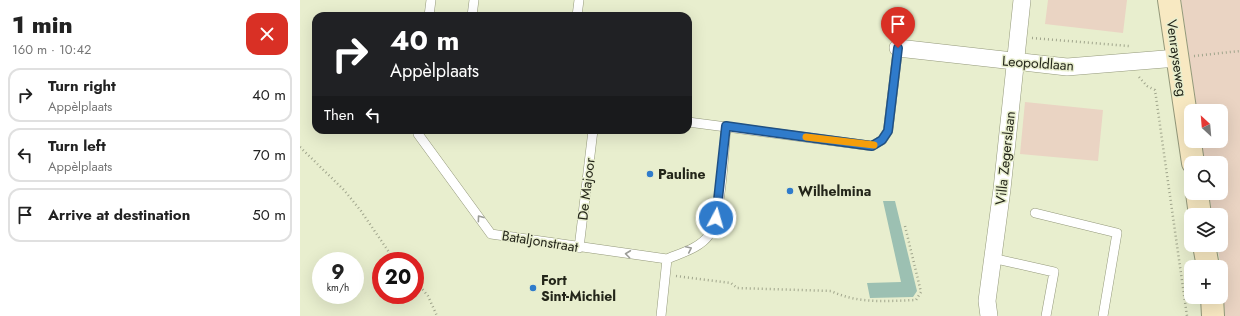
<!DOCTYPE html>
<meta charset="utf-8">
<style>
:root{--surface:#fff;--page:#f6f6f6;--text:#222;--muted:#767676;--line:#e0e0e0}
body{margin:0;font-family:Jost,sans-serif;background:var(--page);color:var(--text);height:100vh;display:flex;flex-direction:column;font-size:15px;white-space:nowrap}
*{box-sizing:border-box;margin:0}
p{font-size:13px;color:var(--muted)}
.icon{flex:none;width:22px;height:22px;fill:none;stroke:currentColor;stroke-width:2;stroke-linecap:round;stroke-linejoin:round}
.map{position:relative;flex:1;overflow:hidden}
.sheet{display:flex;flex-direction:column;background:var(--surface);width:300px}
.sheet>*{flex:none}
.hud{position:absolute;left:12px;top:12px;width:380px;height:122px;border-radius:12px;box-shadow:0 4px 16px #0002;background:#202124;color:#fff;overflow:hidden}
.needle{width:26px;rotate:334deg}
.controls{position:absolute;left:884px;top:104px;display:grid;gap:8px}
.controls a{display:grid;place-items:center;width:44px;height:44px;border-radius:8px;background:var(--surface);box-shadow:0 4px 16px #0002;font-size:20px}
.speed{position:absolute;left:12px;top:252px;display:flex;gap:8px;font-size:20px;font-weight:700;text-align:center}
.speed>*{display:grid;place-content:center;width:52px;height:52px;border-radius:50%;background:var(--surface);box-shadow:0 4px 16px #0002;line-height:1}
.speed small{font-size:10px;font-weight:400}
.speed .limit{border:6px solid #d22;background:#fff;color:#111}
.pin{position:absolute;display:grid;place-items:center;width:34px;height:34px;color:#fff;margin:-41px -17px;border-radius:50% 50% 50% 0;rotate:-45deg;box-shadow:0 0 4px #0007}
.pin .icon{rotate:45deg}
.me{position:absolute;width:44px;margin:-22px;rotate:6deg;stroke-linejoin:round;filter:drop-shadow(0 0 3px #0008)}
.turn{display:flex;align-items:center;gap:14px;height:84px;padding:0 12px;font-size:18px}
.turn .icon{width:52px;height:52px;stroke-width:2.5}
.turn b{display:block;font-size:28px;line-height:34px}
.then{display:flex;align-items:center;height:38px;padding:0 12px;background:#0003;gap:8px;font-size:15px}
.round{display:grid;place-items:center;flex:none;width:42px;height:42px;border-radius:12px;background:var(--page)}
.summary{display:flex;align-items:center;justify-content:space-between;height:68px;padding:0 12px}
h1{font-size:24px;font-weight:800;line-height:30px}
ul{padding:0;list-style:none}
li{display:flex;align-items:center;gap:12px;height:54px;margin:0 8px 6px;padding:0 4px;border:2px solid var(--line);border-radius:12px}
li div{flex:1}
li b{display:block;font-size:15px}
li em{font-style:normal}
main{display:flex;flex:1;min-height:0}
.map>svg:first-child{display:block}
.green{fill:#ead4c3}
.water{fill:#9cc0b2}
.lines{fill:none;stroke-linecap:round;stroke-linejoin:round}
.lane-casing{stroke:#94997b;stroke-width:10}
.street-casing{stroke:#94997b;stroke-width:18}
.secondary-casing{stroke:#94997b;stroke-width:24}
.path{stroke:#a0a58c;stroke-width:2.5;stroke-dasharray:1 3;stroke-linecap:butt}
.lane{stroke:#fff;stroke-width:9}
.street{stroke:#fff;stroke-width:17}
.secondary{stroke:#f8e9c2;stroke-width:22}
.oneway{stroke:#9c9d98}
.route-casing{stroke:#1f5084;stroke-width:10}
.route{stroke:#2f7bcb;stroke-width:7}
.slow{stroke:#f59e0b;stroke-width:7}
.poi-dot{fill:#2f7bcb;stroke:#e8eece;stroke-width:1.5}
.labels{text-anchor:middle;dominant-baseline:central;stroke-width:3;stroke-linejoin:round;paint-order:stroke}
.street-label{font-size:14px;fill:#24261a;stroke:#e8eece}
.poi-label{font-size:14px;font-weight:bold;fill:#24261a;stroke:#e8eece;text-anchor:start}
</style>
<main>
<section class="sheet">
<div class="summary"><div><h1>1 min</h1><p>160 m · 10:42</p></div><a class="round" style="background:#d93025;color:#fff"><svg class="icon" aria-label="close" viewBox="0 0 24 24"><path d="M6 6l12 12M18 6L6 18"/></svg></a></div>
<ul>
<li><svg class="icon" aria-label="right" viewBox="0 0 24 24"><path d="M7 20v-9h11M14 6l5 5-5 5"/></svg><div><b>Turn right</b><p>Appèlplaats</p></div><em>40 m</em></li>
<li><svg class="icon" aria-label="left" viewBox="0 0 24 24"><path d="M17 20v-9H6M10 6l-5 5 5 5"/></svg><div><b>Turn left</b><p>Appèlplaats</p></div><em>70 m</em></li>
<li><svg class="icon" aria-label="arrive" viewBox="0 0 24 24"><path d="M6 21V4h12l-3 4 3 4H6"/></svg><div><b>Arrive at destination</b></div><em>50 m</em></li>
</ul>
</section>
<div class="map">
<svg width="940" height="316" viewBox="0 0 940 316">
<rect width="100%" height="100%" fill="#e8eece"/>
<path class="green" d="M748 0H827L823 33 745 24Z
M881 0H940V316H925L921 267 917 245H921V215H912L909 193H921V163H905L901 141H921V111H897Z
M725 102 803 110 798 161 720 154Z"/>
<path class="water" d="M583 201H595L617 291 613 297 570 298 567 283 601 282Z"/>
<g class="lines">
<g class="lane-casing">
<path id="lane" d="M129 16 131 0
M172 16 174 0
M277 16 279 0
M388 122 572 146 582 140 588 131 598 48
M118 130V134L191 234 367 259C381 253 400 248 409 235 421 217 424 151 426 126
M735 213 817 233 803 316
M279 248 293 130
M692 258 754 272 746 316
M361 316 367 259"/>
</g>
<g class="street-casing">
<path id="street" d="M598 48 767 67 877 58
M689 316 687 301 702 189 722 0"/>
</g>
<g class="secondary-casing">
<path id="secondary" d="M869 0 893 163
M897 193 900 215
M904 245 908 267
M912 297 913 316"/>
</g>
<path class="path" d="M732 38 829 46
M894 56 940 51
M839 77 847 86 855 90 887 316
M0 147 44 190 61 211 95 261
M376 276 431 283 437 288 531 291C558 304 587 301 616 300L621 292 605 226
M115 280 128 296 137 316"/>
<use href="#lane" class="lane"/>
<use href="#street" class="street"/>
<use href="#secondary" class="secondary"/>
</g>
<defs><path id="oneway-chevron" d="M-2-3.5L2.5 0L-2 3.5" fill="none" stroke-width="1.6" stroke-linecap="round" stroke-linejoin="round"/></defs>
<g class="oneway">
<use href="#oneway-chevron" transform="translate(180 218) rotate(-126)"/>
<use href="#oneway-chevron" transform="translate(389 249) rotate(-25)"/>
<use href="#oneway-chevron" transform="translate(328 254) rotate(-173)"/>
</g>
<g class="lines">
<g class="route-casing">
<path id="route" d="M416 218 426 126 572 146 582 140 588 131 598 48"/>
</g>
<use href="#route" class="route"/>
<path class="slow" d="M506 137 574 145"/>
</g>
<g class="poi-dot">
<circle cx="350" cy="174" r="4"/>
<circle cx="490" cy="191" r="4"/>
<circle cx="233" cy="288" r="4"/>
</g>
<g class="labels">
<g class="street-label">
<text transform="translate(877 58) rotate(82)">Venrayseweg</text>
<text transform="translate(738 63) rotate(4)">Leopoldlaan</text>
<text transform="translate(705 158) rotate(-84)">Villa Zegerslaan</text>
<text transform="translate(286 189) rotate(-83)">De Majoor</text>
<text transform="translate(240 241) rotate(9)">Bataljonstraat</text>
</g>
<g class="poi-label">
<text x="358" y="174">Pauline</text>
<text x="498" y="191">Wilhelmina</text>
<text x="241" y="280">Fort<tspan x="241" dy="16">Sint-Michiel</tspan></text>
</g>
</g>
</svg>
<div class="controls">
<a><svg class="needle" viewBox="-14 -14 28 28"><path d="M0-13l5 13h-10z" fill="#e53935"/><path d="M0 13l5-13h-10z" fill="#767676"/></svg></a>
<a><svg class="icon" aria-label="search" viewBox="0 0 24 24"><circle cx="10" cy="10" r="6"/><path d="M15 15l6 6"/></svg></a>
<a><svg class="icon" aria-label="layers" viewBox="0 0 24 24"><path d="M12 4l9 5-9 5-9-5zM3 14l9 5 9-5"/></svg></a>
<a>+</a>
</div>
<div class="speed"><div>9<small>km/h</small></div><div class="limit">20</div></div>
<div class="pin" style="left:598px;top:48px;background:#d93025"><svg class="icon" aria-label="arrive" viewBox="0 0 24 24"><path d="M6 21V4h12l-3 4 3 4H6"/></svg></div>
<svg class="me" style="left:416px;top:218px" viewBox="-20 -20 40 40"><circle r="17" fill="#2f7bcb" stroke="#fff" stroke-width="3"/><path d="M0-11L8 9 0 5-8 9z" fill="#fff"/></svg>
<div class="hud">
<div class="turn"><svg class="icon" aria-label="right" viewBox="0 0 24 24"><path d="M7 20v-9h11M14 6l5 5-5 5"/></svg><div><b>40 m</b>Appèlplaats</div></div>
<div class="then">Then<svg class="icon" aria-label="left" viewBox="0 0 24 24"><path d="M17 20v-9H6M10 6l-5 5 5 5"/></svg></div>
</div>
</div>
</main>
